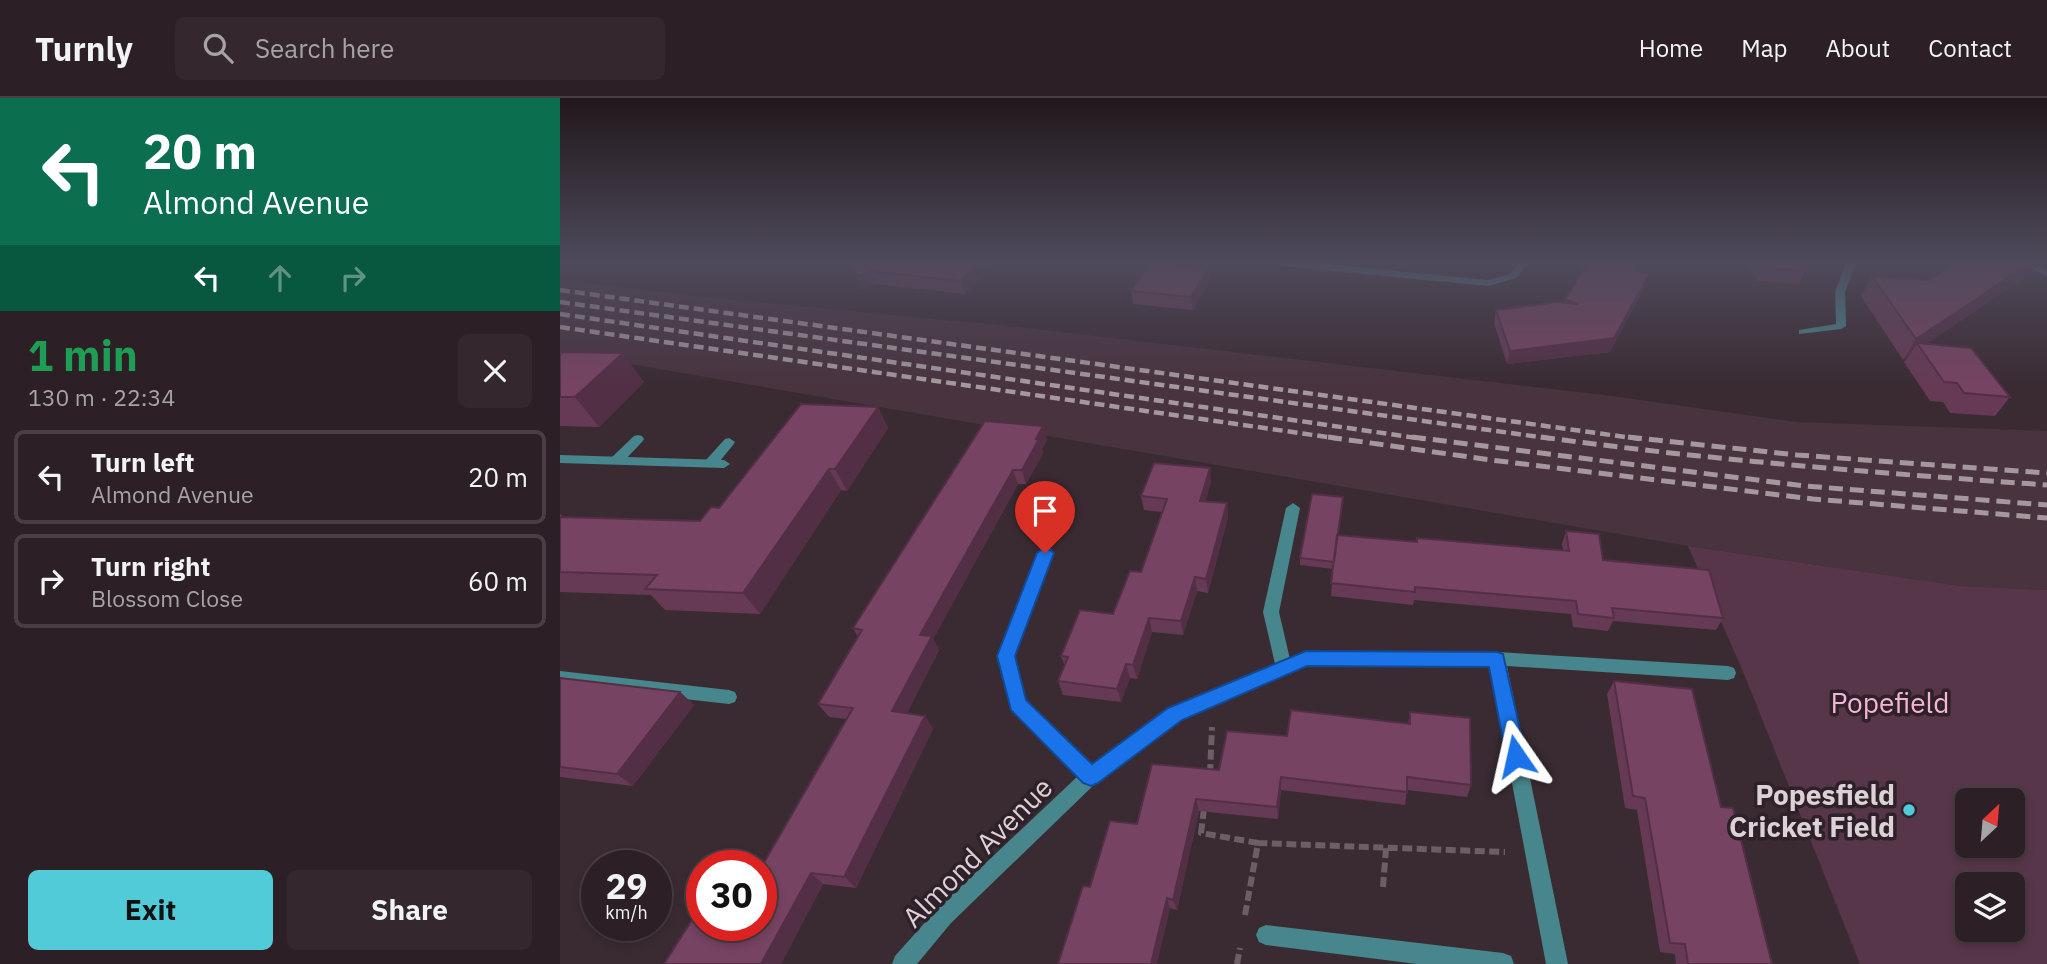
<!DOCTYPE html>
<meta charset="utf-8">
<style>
:root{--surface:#2c2026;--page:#34282e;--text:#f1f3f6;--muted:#a6a3a7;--line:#483e43;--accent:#52cbd8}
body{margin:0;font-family:"IBM Plex Sans",sans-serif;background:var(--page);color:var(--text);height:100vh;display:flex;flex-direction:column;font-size:26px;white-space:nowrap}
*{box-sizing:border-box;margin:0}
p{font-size:23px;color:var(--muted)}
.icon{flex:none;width:38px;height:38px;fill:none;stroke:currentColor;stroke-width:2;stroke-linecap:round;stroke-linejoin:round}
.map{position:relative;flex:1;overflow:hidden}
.panel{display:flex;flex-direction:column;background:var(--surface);width:560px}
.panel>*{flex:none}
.banner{background:#0b6e4f;color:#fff;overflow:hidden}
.needle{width:46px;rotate:26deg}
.controls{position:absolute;left:1395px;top:690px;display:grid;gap:14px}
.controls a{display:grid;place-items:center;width:70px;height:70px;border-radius:10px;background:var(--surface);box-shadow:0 4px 10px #0003,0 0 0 2px var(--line);font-size:35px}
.speed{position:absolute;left:21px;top:752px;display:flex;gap:14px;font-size:35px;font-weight:700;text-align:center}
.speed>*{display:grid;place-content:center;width:91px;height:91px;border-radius:50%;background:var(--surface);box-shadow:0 4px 10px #0003,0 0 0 2px var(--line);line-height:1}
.speed small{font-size:18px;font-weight:400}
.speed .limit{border:10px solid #d22;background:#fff;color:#111}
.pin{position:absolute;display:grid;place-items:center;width:60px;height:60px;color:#fff;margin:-72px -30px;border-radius:50% 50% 50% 0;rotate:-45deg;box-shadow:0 0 7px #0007}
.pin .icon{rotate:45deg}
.me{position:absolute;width:77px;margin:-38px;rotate:349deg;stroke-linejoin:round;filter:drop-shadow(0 0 5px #0008)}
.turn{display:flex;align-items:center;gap:24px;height:147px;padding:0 28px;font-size:32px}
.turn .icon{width:91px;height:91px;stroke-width:2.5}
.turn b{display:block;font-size:49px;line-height:60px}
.lanes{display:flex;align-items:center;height:66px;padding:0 28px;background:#0003;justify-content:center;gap:35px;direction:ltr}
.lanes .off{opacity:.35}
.round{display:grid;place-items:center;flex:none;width:74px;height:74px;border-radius:10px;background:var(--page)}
.head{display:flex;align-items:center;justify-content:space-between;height:119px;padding:0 28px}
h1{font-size:42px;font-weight:800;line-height:52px;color:#1e9e55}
.primary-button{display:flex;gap:14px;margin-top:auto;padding:14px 28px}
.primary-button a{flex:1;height:80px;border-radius:10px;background:var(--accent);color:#111;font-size:28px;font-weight:800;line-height:80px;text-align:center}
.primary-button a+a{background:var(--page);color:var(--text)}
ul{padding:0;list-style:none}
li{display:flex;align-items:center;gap:21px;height:94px;margin:0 14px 10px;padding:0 14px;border:4px solid var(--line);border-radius:10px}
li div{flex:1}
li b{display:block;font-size:26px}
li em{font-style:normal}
header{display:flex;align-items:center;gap:42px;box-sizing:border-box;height:98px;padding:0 35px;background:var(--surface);border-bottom:2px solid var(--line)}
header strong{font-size:33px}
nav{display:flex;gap:38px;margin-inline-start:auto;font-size:24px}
.search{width:490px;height:63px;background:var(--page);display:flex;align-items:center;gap:18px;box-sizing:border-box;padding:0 24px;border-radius:10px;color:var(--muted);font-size:26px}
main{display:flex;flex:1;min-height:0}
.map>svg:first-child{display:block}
.built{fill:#48333f}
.green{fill:#573649;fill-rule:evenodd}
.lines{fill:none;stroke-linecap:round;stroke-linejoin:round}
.path{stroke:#6c5e66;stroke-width:6;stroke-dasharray:10 4.5;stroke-linecap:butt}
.service{fill:#48868d;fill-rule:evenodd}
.minor{fill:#48868d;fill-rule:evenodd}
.rail-far1{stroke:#a4989e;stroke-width:4.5;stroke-dasharray:10 5;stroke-linecap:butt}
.rail{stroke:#a4989e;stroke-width:5;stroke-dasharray:14 7;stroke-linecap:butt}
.wall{fill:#663a54}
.shaded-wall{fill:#532f45}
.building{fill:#774362;stroke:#532f45;stroke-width:2}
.route{fill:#1a73e8;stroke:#114b97;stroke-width:2}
.poi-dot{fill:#52cbd8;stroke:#2f2129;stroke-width:2.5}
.labels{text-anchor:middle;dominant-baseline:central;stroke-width:7;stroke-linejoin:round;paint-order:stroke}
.near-park-label{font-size:28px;fill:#f6b3d9;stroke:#2f2129}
.near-poi-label{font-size:28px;font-weight:bold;fill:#dbd1d6;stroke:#2f2129;text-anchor:end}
.near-street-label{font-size:28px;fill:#dbd1d6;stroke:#2f2129}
</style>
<header>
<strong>Turnly</strong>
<div class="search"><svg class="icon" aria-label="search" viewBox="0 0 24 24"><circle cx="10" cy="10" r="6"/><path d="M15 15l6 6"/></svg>Search here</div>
<nav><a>Home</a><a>Map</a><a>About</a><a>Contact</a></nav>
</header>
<main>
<section class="panel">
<div class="banner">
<div class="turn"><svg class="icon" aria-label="left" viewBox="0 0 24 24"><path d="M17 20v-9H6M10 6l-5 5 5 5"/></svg><div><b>20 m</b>Almond Avenue</div></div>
<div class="lanes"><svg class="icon" aria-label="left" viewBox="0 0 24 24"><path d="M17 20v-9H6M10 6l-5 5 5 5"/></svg><svg class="icon off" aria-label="ahead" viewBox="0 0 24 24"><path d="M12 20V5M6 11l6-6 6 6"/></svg><svg class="icon off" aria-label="right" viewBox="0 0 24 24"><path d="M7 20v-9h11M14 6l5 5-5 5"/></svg></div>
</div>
<div class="head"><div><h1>1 min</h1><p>130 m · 22:34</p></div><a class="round"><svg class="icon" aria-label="close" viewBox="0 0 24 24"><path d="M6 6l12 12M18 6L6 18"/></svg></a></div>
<ul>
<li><svg class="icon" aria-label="left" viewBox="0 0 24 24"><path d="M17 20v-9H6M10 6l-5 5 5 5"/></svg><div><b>Turn left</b><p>Almond Avenue</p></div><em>20 m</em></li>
<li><svg class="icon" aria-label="right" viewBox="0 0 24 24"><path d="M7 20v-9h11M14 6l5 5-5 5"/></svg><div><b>Turn right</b><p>Blossom Close</p></div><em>60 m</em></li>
</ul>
<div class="primary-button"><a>Exit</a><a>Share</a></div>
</section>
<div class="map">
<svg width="1487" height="866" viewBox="0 0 1487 866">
<rect width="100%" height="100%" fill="#3a2b33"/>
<path class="built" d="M0 182 146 199 458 229 1052 298 1236 324 1487 333V492L1401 488 1128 448 0 254Z"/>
<path class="green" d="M1128 448 1401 488 1487 492V866H1300L1184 576ZM1407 702H1452V747H1407ZM1407 786H1452V831H1407Z"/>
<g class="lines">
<path class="path" d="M650 676 652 629
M644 711 641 735 698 745
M823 789 826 750
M685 817 698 745 945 754
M677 866 680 850"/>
<path class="service" d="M78 337 82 338 84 341 82 344 61 366H51L50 363 51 360 74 338Z
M169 340 175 344 173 347 155 369H145L144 366 145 363 165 341Z
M733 405 740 410 719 514 732 570 730 575 724 577 718 575 716 570 703 514 726 410Z"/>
<path class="minor" d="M717 165H755L928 182 950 176 959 165H968L956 180 928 188 721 168Z
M1286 165H1296L1285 194 1286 228 1281 231 1239 236V232L1276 226 1275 194Z
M1462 165H1474L1487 172V179Z
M0 357 164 362 170 366 164 370 0 365Z
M486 450 491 451 493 455 454 558 465 602 532 667 609 611 746 554H937L1168 568 1174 570 1176 575 1174 580 1168 582 947 568 1008 866H986L930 568H747L621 621 537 684 391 825 357 866H332L335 858 377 811 518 678 452 611 438 558 479 455 481 451Z
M0 573 169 592 175 594 177 599 175 604 169 606 0 587Z
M706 827 943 855 951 858 954 866H857L706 847 699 844 696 837 699 830Z"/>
<path class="rail-far1" d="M0 192 1080 341
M0 204 994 341
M0 216 864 341
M0 229 781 341"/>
<path class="rail" d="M768 339 931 362 1253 401 1487 420
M852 339 1245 388 1487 407
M981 339C1149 362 1318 375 1487 387
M1068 339 1237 357 1487 375"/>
</g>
<path class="wall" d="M294 165H434L405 196 316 186 302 191 297 178Z
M1023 165H1074L1075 172 1085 188 1050 254 947 266 934 225 936 212 1004 205 1005 201 1024 172Z
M1189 165H1240L1245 173 1239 186 1198 183Z
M1396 165H1479L1473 174 1366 246 1450 299 1435 318 1390 315 1383 304 1370 303 1344 264 1349 258 1343 262 1301 198 1312 178 1369 182Z
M650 183 633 212 573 206 571 193Z
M0 254 84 284 39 329 0 328Z
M318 309 328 330 287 393 281 392 200 516 105 512 91 497 0 494V416L3 419 140 423Z
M425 323 487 342 482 351 483 355 466 386H458L373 541 379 552 347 615 365 618 373 631 296 790 263 786 221 866H104L201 828 287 621 269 619 258 606 298 539 293 530Z
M651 384 645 404 667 405 668 419 648 495 637 493 623 537 592 534 577 581 570 580 561 604 503 597 498 583 505 568 501 558 553 516 581 474 602 414 584 412 581 398Z
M782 406 778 438 856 444 857 440 1003 452 1002 446 1006 433 1043 462 1163 520 1156 532 1053 523 1048 533 1013 529 1011 516 854 502 853 507 771 498 773 471 740 467V460Z
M0 580 120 594 134 607 73 688 0 679Z
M1054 583 1161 709 1212 866H1116L1115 856 1100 854 1077 712 1065 710 1047 596Z
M850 614 911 687 907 699 847 692 845 707 721 692 718 721 639 713 617 812 530 789 577 726 659 672 727 638 848 626Z"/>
<path class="shaded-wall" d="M418 165H434L405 196 401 183Z
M1470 165H1479L1473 174 1360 250 1357 245 1349 258 1343 262 1356 241Z
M649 170 650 183 633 212 631 199Z
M310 173 316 186 302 191 297 178Z
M1090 175 1085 188 1050 254 947 266 950 253Z
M63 255 84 284 39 329 15 299Z
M318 309 328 330 287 393 275 371Z
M483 328 487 342 482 351 483 355 466 386 462 372 476 341Z
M650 370 651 384 641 417 640 403Z
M269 371 281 392 200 516 183 495Z
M453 372 458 386 373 541 379 552 341 626 332 613 360 537Z
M667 405 668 419 648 495 646 481Z
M635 479 637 493 623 537 621 523Z
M589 520 592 534 577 581 573 567Z
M566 566 570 580 561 604 557 591Z
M120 594 134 607 73 688 57 676Z
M365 618 373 631 296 790 284 779Z
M721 679V692L718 721 717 709Z
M636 701 639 713 617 812 613 802Z
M251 775 263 786 221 866H201Z
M607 800 610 811 597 866H591Z"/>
<path class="building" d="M294 165H418L401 183 310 173 297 178Z
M590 165H600L649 170 631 199 571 193Z
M1028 165H1074L1075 172 1090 175 1054 240 950 253 936 212 998 204 1018 206 1005 201Z
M1201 165H1240L1245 173 1204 170Z
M1396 165H1470L1356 241 1312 178 1369 182Z
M1357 245 1411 250 1450 299 1404 295 1397 285 1384 284Z
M0 254 63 255 15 299H0Z
M241 306 318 309 275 371H269L183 495 85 491 97 477 0 474V419L140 423 151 409 159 410Z
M425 323 483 328 476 341H479L462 372H453L360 537 372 538 332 613 365 618 284 779 251 775 201 866H104L142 806V828H201V770L293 610 258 606 302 532 293 530Z
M594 365 650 370 640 403 667 405 646 481 635 479 621 523 589 520 573 567 566 566 557 591 498 583 508 559 501 558 520 512 553 516 570 473 581 474 607 401 581 398Z
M752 396 783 399 774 464 740 460Z
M1006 433 1039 436 1043 462 1149 472 1163 520 1052 510 1054 520 1018 516 1016 503 855 489V494L771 485 777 437 857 444V440L1009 453Z
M0 580 120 594 57 676 0 669Z
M1054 583 1132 591 1161 709 1173 710 1212 866H1128L1125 846 1110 845 1085 700 1073 698Z
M731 612 850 626V614L910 620 911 687 847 679V694L721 679 717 709 636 701 613 802 607 800 591 866H498L523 788 530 789 550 723 577 726 592 666 659 672 667 633 727 638Z"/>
<linearGradient id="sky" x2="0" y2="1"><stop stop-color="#20181c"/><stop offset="0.57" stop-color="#4f4a5b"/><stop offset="1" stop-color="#4f4a5b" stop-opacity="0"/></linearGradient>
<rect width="1487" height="287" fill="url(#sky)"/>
<path class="route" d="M485 449 494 455 455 558 466 602 532 666 608 610 746 553 937 554 943 556 966 658 963 664 956 667 949 664 946 658 929 569 747 568 622 622 538 685 531 688 523 685 451 612 437 558 477 455Z"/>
<circle class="poi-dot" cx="1349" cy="712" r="7"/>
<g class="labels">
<g class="near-park-label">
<text x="1330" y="604">Popefield</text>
</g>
<g class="near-poi-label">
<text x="1335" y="696">Popesfield<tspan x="1335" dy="32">Cricket Field</tspan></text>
</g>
<g class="near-street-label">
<text transform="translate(417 754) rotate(-45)">Almond Avenue</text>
</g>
</g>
</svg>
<div class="controls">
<a><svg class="needle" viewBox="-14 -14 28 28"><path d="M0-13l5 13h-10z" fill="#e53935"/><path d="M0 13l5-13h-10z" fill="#a6a3a7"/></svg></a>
<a><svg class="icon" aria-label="layers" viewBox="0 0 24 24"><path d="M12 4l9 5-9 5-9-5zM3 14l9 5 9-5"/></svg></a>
</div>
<div class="speed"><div>29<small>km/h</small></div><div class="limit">30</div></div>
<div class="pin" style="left:485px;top:455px;background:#d93025"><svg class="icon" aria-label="arrive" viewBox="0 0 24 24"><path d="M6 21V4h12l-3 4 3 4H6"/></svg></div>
<svg class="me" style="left:956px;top:658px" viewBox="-20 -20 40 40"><path d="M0-17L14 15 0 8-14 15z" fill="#1a73e8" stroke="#fff" stroke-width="4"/></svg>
</div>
</main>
